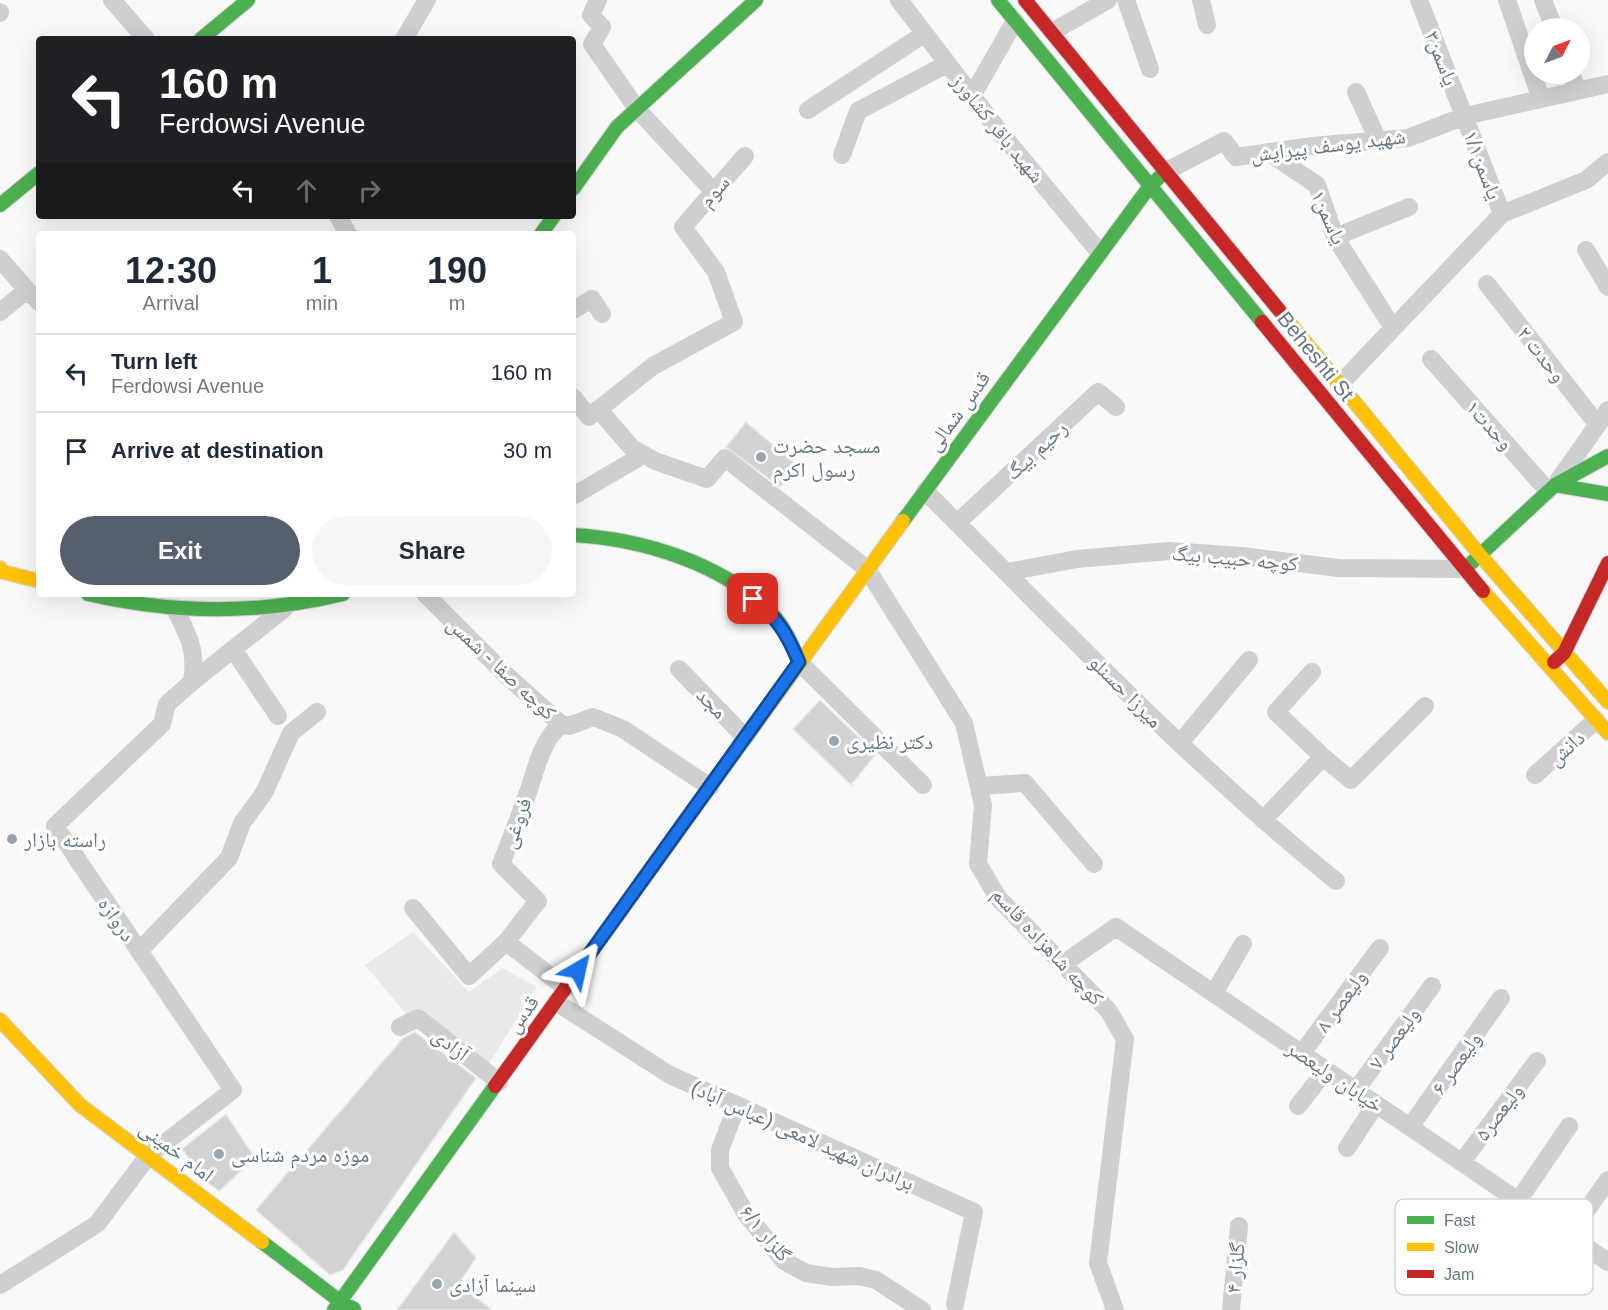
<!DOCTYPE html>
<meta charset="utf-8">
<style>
:root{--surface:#fff;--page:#f6f6f7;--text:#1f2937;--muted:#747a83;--line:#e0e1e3;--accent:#56606c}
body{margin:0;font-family:Arial,"Noto Naskh Arabic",sans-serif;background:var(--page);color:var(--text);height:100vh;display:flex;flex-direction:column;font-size:22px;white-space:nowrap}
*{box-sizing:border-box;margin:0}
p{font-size:20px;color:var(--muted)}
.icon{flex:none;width:33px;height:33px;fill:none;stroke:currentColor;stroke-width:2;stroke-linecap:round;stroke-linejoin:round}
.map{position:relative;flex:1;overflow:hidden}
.details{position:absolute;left:36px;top:231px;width:540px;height:366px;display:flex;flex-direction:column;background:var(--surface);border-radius:6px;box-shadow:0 6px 24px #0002}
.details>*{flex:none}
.hud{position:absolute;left:36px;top:36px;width:540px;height:183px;border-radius:6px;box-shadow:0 6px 24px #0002;background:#202124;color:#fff;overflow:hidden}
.needle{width:39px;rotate:48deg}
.buttons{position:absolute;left:1524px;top:18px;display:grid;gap:12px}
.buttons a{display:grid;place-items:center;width:66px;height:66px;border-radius:50%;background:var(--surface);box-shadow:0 6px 24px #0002;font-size:30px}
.pin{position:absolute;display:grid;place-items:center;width:51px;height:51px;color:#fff;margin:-26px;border-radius:12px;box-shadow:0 3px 9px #0006}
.me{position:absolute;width:66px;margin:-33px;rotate:36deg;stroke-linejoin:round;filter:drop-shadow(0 0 4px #0008)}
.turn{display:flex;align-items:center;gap:21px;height:126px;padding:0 24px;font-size:27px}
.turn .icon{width:78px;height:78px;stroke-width:2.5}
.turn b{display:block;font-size:42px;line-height:51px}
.lanes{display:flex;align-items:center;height:57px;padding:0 24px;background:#0003;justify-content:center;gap:30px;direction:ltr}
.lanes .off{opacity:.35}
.eta{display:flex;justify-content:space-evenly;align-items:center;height:102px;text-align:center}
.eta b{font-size:36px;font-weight:700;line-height:42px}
.button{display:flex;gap:12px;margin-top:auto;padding:12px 24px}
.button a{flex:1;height:69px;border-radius:36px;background:var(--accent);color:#fff;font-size:24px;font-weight:700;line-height:69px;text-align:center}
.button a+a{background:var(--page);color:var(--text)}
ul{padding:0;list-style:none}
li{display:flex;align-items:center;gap:18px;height:78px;padding:0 24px;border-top:2px solid var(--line)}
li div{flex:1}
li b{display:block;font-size:22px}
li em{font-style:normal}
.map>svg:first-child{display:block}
.built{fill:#e8e9e9}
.building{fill:#d0d2d3;stroke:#e8e8e8;stroke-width:1.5}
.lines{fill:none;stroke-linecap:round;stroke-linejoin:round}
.fast-casing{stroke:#d5d6d7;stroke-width:16}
.slow-casing{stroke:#d5d6d7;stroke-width:16}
.jam-casing{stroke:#d5d6d7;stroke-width:16}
.street{stroke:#cecfd0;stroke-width:18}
.fast{stroke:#4caf50;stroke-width:14}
.slow{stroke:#ffc107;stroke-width:14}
.jam{stroke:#c62828;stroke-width:14}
.route-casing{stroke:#114b97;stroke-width:15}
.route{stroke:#1a73e8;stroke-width:10}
.poi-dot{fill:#99a4ac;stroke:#fff;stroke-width:2}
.labels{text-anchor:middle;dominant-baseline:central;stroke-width:6;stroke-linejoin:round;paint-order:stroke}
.street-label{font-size:21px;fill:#657683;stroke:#fff}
.poi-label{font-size:21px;fill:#657683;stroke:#fff;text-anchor:start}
.key{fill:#fff;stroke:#d1d6da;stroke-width:1.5}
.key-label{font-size:16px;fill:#657683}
</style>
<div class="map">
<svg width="1608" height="1310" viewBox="0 0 1608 1310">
<rect width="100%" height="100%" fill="#f9f9f9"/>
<path class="built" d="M413 932 469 992 502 968 537 987 486 1068 418 1009 406 1014 365 965Z"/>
<path class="building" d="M746 422 797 465 780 487 726 447Z
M820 700 876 754 851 785 793 729Z
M415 1032 476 1078 343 1270 330 1275 256 1210 403 1038Z
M226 1114 255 1158 219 1191 204 1180 182 1149Z
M454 1232 476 1258 461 1280 466 1289 492 1310H397Z"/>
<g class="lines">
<g class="fast-casing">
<path id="fast" d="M998 0 1262 322
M201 39 248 0
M573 189 617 127 756 0
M0 205 39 173
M541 234 554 216
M1555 485 1608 494
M903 521 1150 186 1165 172
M573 535C642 539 723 563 772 614 785 627 792 645 799 662
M1467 567 1555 485 1608 456
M88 594C174 614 257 615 343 594
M262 1242 341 1302 354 1309
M334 1310 495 1086"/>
</g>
<g class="slow-casing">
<path id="slow" d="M1279 310 1480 555 1608 702
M0 568 3 572 39 581
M1483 591 1608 733
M719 774 903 521
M0 1020 80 1105 262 1242"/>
</g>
<g class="jam-casing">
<path id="jam" d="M1025 0 1279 310
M1262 322 1483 591
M1554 662 1564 653 1608 563
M495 1086 719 774"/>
</g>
<path class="street" d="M112 0 146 39
M598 0 591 15 602 27 592 44 637 109 714 192
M899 0 999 131 1100 253
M1126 0 1150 69
M1201 0 1207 25
M1419 0 1502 214
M1507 0 1541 99
M1543 0 1554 28
M0 12V13
M1052 32 1108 0
M404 39 427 0
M1571 74 1578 91
M1356 92 1378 140
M972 96 1015 21
M808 110 924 34
M1268 152 1317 185 1335 237 1393 328
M842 155 858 111 947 64
M1165 172 1224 141 1236 157 1312 146 1408 138 1465 116 1608 84
M338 216 348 234
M1335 237 1409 207
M1586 250 1608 287
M0 259 27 290
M1487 284 1598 425
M573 310 592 299 602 314
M0 312 27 290 39 302
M1431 359 1548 491
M1339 385 1502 214 1586 180 1608 162
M573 397 589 417 653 366 734 322 716 272 683 227 745 156
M598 409 632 448 655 461 707 479 725 458 867 569 964 723 983 805 978 864 999 899 1108 1010 1125 1039 1098 1263 1115 1310
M1558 481 1608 410
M925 491C1059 624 1189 762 1336 881
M573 496 643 455
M957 523 1098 392 1116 407
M1007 572 1077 559 1169 551 1242 556 1338 568 1464 569
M425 594 504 673 561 724 569 726 593 717 623 729 710 787
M175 609C189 636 197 651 192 682
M233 649 278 716
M799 662 923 785
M679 669 745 737
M1312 672 1276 712 1323 757
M561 724C539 744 536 772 526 798 518 820 510 842 501 864L538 901 506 942 566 988
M1180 743 1249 660
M1535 775 1596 720
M979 786 1025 783 1094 864
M1263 820 1323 757 1351 780 1425 706
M413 908 469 976 506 942
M139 951 229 858 242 823 264 793 291 733 317 712
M1063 964 1116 927 1608 1262
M1214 993 1243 944
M556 1002 670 1075 974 1212 955 1304
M400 1027 418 1018 499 1082
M1302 1053 1380 948
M1356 1090 1432 986
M737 1105 720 1150V1168L746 1214 784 1261 806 1273 832 1277 859 1276 876 1280 922 1310
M1298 1106 1326 1070
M1410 1127 1501 998
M1347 1148 1376 1104
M1462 1162 1537 1061
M1518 1201 1569 1126
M1569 1235 1608 1180
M0 1285 97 1224 148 1156 233 1090 55 826 162 724 167 704 192 682 285 608
M1231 1310 1239 1226"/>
<use href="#fast" class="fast"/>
<use href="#slow" class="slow"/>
<use href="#jam" class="jam"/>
</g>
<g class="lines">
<g class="route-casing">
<path id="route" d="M578 970 799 662C787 634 778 618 753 599"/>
</g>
<use href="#route" class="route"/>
</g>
<g class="poi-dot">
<circle cx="761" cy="457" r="6"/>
<circle cx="834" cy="741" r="6"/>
<circle cx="12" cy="839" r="6"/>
<circle cx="219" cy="1154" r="6"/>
<circle cx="437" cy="1284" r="6"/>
</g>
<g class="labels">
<g class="street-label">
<text transform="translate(1442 58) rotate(69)">یاسمن۳</text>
<text transform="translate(998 128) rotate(51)">شهید باقر کشاورز</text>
<text transform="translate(1328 145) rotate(-7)">شهید یوسف پیرایش</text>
<text transform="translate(1483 165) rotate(69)">یاسمن۱/۱</text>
<text transform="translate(714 191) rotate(-49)">سوم</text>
<text transform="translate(1329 217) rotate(66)">یاسمن۱</text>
<text transform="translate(1542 354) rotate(52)">وحدت ۲</text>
<text transform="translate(1316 356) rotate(51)">Beheshti St</text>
<text transform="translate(958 411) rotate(-54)">قدس شمالی</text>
<text transform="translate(1490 425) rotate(48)">وحدت۱</text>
<text transform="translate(1036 450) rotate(-43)">رحیم بیگ</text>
<text transform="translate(1235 558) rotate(5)">کوچه حبیب بیگ</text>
<text transform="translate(502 668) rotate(43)">کوچه صفا - شمس</text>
<text transform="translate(1126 691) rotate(45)">میرزا حسنلو</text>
<text transform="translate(712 703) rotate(46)">مجد</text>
<text transform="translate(1566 748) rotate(-42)">دانش</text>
<text transform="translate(516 823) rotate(-70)">فروغی</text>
<text transform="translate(117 919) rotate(56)">دروازه</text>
<text transform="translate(1048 946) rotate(47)">کوچه شاهزاده قاسم</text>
<text transform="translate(1341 1001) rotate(-54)">ولیعصر ۸</text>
<text transform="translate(522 1014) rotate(-54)">قدس</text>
<text transform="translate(1394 1038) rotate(-54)">ولیعصر ۷</text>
<text transform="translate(451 1044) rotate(38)">آزادی</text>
<text transform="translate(1456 1063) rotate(-55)">ولیعصر ۶</text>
<text transform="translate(1335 1076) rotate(34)">خیابان ولیعصر</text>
<text transform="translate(1499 1112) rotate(-53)">ولیعصر۵</text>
<text transform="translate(803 1135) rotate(24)">برادران شهید لامعی (عباس آباد)</text>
<text transform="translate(177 1151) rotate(37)">امام خمینی</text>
<text transform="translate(766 1233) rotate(50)">گلزار ۶/۱</text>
<text transform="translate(1235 1268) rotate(-85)">گلزار ۴</text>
</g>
<g class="poi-label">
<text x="773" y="445">مسجد حضرت<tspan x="773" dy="24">رسول اکرم</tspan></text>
<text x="846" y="741">دکتر نظیری</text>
<text x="24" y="839">راسته بازار</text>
<text x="231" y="1154">موزه مردم شناسی</text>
<text x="449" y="1284">سینما آزادی</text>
</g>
</g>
<rect x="1395" y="1199" width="198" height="96" rx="9" class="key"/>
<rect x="1407" y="1216" width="27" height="8" fill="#4caf50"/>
<rect x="1407" y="1243" width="27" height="8" fill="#ffc107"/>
<rect x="1407" y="1270" width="27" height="8" fill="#c62828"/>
<g class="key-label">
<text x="1444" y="1226">Fast</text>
<text x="1444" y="1253">Slow</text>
<text x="1444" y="1280">Jam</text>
</g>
</svg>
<div class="buttons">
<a><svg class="needle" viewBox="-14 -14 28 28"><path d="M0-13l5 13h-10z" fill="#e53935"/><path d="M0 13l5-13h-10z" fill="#747a83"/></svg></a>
</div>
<div class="pin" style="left:753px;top:599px;background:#d93025"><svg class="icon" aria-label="arrive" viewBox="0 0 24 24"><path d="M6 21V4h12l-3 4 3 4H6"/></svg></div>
<svg class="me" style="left:578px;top:970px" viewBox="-20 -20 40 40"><path d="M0-17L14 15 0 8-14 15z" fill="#1a73e8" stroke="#fff" stroke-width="4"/></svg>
<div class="hud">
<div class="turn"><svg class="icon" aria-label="left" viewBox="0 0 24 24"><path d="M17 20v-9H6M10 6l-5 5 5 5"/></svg><div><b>160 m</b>Ferdowsi Avenue</div></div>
<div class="lanes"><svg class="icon" aria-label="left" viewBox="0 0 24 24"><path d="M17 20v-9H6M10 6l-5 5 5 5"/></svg><svg class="icon off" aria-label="ahead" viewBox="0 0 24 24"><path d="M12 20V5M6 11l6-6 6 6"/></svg><svg class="icon off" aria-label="right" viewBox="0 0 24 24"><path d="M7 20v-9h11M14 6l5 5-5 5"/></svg></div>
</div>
<section class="details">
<div class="eta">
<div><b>12:30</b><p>Arrival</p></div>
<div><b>1</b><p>min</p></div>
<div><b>190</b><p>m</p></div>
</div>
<ul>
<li><svg class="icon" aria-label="left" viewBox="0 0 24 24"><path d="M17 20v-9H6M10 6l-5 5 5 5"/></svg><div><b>Turn left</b><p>Ferdowsi Avenue</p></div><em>160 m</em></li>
<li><svg class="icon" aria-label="arrive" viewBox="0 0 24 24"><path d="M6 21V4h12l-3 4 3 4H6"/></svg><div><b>Arrive at destination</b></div><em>30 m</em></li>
</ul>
<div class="button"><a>Exit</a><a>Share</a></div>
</section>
</div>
